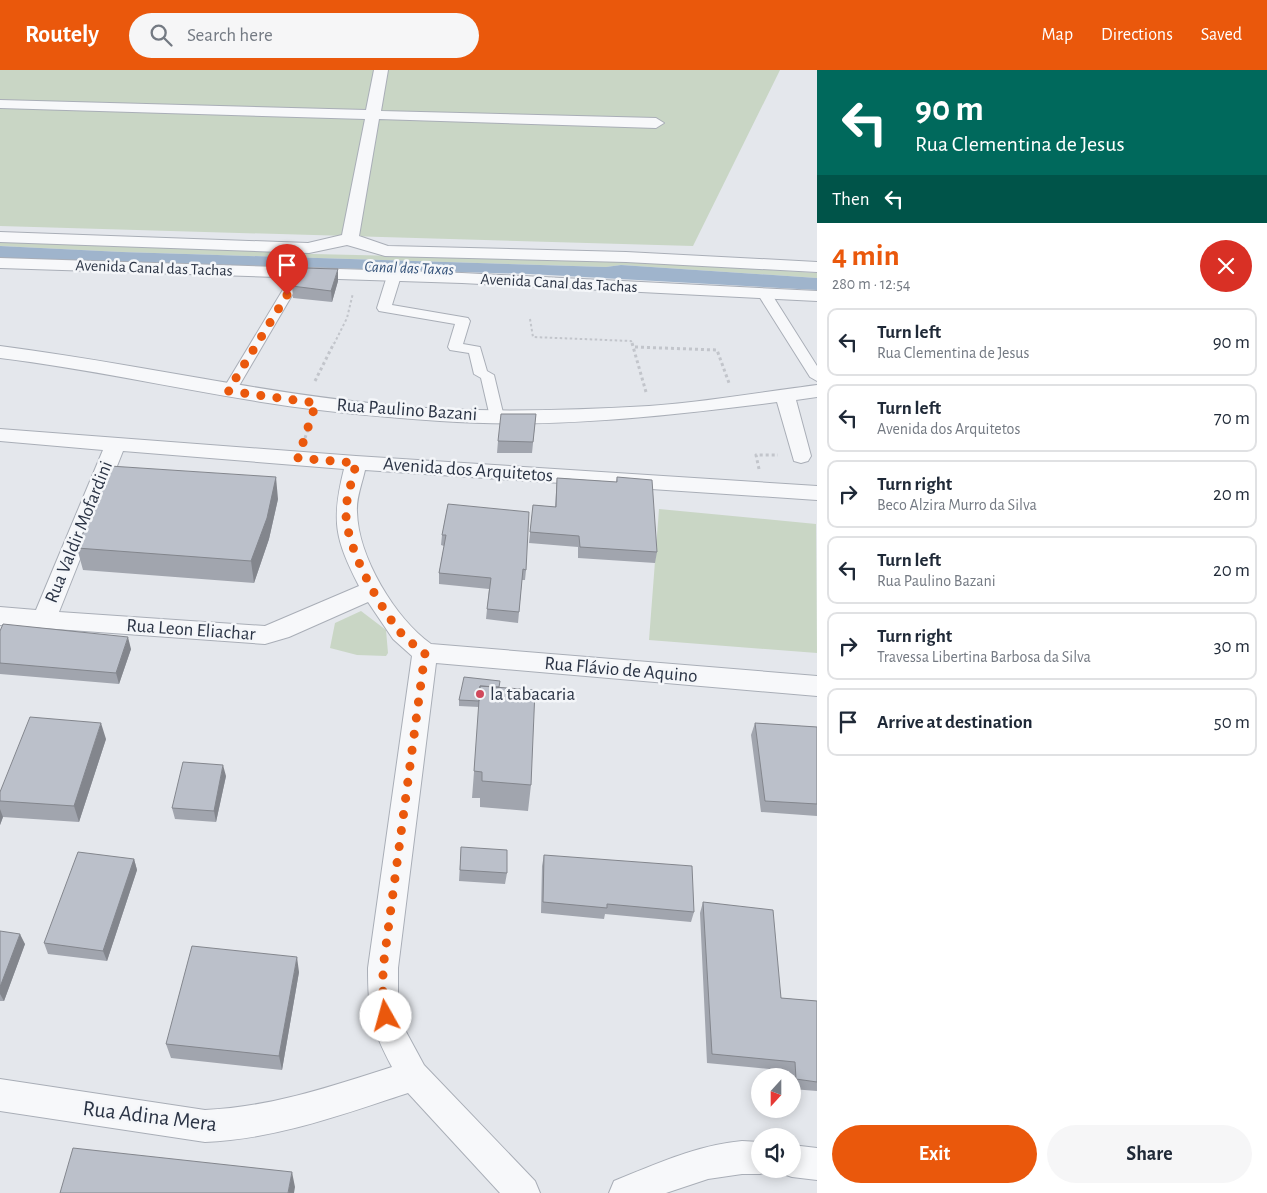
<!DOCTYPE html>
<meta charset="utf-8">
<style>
:root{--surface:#fff;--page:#f6f6f7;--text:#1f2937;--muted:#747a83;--line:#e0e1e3;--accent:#ea580c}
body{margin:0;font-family:"Alegreya Sans",sans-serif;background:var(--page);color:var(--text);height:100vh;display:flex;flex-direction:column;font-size:19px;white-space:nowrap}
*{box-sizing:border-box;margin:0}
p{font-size:16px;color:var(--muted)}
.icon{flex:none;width:28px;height:28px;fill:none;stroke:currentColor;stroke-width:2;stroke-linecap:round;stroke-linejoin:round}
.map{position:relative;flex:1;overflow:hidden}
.sheet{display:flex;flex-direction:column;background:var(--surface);width:450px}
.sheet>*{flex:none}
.hud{background:#00695c;color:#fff;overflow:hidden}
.needle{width:32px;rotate:201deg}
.tools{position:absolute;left:751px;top:998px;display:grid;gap:10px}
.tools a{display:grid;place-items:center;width:50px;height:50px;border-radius:50%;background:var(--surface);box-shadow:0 2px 12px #0003;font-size:25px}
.pin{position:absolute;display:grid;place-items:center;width:42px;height:42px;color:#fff;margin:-51px -21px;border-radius:50% 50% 50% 0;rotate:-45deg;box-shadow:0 0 5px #0007}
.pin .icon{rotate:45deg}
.me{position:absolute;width:55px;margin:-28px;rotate:353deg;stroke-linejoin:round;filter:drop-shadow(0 0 4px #0008)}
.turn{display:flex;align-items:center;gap:18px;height:105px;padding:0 15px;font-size:22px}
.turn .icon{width:65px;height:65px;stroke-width:2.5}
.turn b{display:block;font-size:35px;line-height:42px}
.then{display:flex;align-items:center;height:48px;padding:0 15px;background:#0003;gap:10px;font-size:19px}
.round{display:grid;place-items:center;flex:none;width:52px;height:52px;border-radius:26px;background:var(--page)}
.headline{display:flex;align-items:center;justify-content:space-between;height:85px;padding:0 15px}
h1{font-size:30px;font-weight:700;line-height:38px;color:var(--accent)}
.action{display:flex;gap:10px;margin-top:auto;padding:10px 15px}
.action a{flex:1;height:58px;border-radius:30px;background:var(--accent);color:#fff;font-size:20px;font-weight:700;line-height:58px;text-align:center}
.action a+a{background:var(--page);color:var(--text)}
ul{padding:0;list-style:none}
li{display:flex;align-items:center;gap:15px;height:68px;margin:0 10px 8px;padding:0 5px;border:2px solid var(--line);border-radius:10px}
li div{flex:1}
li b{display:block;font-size:19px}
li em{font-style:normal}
header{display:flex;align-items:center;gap:30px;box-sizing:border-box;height:70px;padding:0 25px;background:var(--accent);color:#fff}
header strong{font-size:24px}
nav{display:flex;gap:28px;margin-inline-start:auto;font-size:18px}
.search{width:350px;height:45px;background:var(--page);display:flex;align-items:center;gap:12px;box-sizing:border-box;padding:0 18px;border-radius:28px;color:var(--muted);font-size:19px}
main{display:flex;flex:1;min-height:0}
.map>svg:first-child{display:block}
.green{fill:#c9d6c5}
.water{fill:#9fb4cc}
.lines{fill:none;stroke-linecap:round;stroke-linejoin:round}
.pedestrian-casing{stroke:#a9aeb7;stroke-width:2}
.minor-casing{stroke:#a9aeb7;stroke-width:2}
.path-far1{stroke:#c2c5cb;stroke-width:2;stroke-dasharray:2.5 2.5;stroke-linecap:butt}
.path{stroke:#c2c5cb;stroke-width:3;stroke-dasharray:3 3;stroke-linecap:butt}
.pedestrian{fill:#f7f8fa;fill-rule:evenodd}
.minor{fill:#f7f8fa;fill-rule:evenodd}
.wall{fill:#a1a5ae}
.shaded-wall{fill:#83868d}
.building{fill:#bbc0ca;stroke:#83868d}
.route{stroke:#ea580c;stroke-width:9;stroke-dasharray:0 16.2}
.poi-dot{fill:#d1495b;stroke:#f4f6f9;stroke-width:2}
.labels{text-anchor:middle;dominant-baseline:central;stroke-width:5;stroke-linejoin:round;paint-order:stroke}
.far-street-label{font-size:16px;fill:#2b3445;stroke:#f4f6f9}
.far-water-label{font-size:16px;font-style:italic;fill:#34527a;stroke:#f4f6f9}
.street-label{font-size:19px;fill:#2b3445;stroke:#f4f6f9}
.poi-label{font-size:19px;fill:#2b3445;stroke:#f4f6f9;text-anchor:start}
.near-street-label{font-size:22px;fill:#2b3445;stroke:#f4f6f9}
</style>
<header>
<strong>Routely</strong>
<div class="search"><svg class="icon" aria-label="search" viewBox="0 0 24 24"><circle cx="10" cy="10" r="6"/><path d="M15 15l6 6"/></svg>Search here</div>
<nav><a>Map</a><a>Directions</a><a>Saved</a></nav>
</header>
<main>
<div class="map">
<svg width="817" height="1123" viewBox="0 0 817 1123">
<rect width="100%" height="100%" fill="#e4e7ec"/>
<path class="green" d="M0 0H780L693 176 0 156Z
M29 171 95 176 221 178 312 184 625 191 817 203V208L621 195 606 197 122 182 0 176V172Z
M659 439 816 454 817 583 649 570Z
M361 541 386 560 388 583 386 586 357 585 330 578 335 553Z"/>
<path class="water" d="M0 176 122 182 606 197 621 195 817 208V220L530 204 0 188Z"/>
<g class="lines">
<g class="pedestrian-casing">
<path id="pedestrian" d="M299 199 305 203 236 321 229 325 224 324 222 321 293 203Z
M394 202 401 206 392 235 468 248 470 251 463 274 480 277 487 301 494 305 504 347 502 350H492L490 347 481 308 474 304 469 283 450 280 448 277 455 254 379 241 377 238 387 206Z
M764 219 769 220 817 296V311L810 307 757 223Z"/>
</g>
<g class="minor-casing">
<path id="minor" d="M374 0H388L381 41 656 48 664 53 656 58 379 49 359 166 388 176 626 182 817 192V202L626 192 385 186 347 175 309 183 0 172V162L308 173 342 165 365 49 0 38V30L366 40Z
M0 188 462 203 817 221V231L462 213 0 198Z
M0 276C148 295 293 331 442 339 510 342 580 340 649 336 705 332 761 322 817 315V327L796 330 811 386 808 391 801 393 794 391 777 332C666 346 552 359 440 351 383 347 324 342 268 333 178 319 90 299 0 288Z
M0 359 356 386 817 416V430L365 400C362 414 356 428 357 442 358 487 395 548 431 574L817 606V626L436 593 398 898V930L404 958 424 995 535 1111 540 1123H500L408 1023C341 1045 276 1069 205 1072L0 1041V1009L205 1040C270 1037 330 1017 392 997 371 958 368 942 368 898L412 586 393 569 368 532 289 567 265 574 0 555V537L36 540 103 380 0 371ZM123 381 344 399C331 451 335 469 359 516L265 556 59 542Z
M742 1071 760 1072V1099L772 1100 760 1104H742L708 1109 666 1123H609L614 1111C656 1094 697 1075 742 1071Z
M792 1075 817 1078V1110L792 1107 780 1103 779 1099H792Z"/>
</g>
<path class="path-far1" d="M530 249 533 267 631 271 633 274
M334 274 347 248 353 223"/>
<path class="path" d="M632 273 646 322
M635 277 717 280 729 313
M315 311 334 273
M305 368 310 353
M759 399 756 385H778"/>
<use href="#pedestrian" class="pedestrian"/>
<use href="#minor" class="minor"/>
</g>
<path class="wall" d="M338 211 332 232 293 228 292 216Z
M536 344 532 383H497L498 371Z
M617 407 657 482 655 493 578 488V477L529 473 533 435 555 437 557 408 616 412Z
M278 429 269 469 254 513 83 500 77 478Z
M448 434 526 500 525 510H522L518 553 486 549 489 519 439 514V503L444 476 441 475 442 465Z
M0 561 131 579 119 614 0 604Z
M499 617 531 715 528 741 480 737V728H472L479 637 459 636V630Z
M755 653 817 657V746L761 742 751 665Z
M106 669 79 752 3 747 0 755V722Z
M226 706 216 752 175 749 172 738Z
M461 777 507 803 505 814 459 811Z
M544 785 694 842 691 852 605 844 604 849 541 843 542 796Z
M134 789 137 800 107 891 48 884 44 873Z
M703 832 781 928 817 931V1021L792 1019V1006H790L789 1001 707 993 700 843Z
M0 861 25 874 4 931H0Z
M299 902 282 1000 171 988 166 974Z"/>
<path class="shaded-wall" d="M338 199V211L332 232 331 221Z
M276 407 278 429 269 469 254 513 251 491Z
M128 567 131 579 119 614 116 603Z
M101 653 106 669 79 752 74 736Z
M223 695 226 706 216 752 214 741Z
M0 739 3 747 0 755Z
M134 789 137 800 107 891 103 881Z
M20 864 25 874 4 931 0 924V917Z
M297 887 299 902 282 1000 279 986Z
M292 1102 295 1117 294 1123H288Z"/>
<path class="building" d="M302 198 338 199 331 221 292 216Z
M501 344H536L533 372 498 371Z
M110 396 276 407 267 448 251 491 77 478Z
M617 407 652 410 657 482 580 477 579 466 530 462 533 435 556 437 557 408 617 412Z
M448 434 529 442 526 500 523 499 519 542 487 539 491 508 439 503 446 465H442Z
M3 554 128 567 116 603 0 593V561Z
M464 607 500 611 499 617 480 616 479 631 459 630Z
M480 616 535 620 531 715 482 711V702L474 701Z
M30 647 101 653 74 736 0 731V722Z
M755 653 817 657V734L765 731Z
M183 692 223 695 214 741 172 738Z
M461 777 507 780V803L460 800Z
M78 782 134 789 103 881 44 873Z
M544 785 692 796 694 842 607 834V838L543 832Z
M703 832 773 840 781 928 817 931V1012L796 1009 795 992 712 984Z
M0 861 20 864 0 917Z
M192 876 297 887 279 986 166 974Z
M73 1078 292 1102 288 1123H60Z"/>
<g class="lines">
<path class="route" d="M287 225 228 321 316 333 298 388 356 393C353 409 346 427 346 442 345 476 380 538 401 563 408 571 417 577 425 583L383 898V930L386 946"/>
</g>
<circle class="poi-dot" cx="480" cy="624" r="5"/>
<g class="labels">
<g class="far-street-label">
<text transform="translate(154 198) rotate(2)">Avenida Canal das Tachas</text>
<text transform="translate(559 213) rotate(3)">Avenida Canal das Tachas</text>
</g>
<g class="far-water-label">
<text transform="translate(409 198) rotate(2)">Canal das Taxas</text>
</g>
<g class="street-label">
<text transform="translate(407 340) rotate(4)">Rua Paulino Bazani</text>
<text transform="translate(468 400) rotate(4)">Avenida dos Arquitetos</text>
<text transform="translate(79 462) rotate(-68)">Rua Valdir Mofardini</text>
<text transform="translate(191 560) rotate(4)">Rua Leon Eliachar</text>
<text transform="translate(621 600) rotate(5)">Rua Flávio de Aquino</text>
</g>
<g class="poi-label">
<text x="490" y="624">la tabacaria</text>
</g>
<g class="near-street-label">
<text transform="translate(150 1046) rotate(7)">Rua Adina Mera</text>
</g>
</g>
</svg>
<div class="tools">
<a><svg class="needle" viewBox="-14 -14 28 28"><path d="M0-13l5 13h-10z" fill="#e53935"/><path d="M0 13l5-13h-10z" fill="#747a83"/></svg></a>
<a><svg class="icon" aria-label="sound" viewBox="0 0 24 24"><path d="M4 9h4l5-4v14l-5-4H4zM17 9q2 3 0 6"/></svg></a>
</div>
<div class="pin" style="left:287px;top:225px;background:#d93025"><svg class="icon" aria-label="arrive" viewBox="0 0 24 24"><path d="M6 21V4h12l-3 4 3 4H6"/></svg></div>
<svg class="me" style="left:386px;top:946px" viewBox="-20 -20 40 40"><circle r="19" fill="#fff"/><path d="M0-13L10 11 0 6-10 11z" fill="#ea580c"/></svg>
</div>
<section class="sheet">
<div class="hud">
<div class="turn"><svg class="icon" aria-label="left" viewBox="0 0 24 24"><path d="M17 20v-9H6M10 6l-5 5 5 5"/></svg><div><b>90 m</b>Rua Clementina de Jesus</div></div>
<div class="then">Then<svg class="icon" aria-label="left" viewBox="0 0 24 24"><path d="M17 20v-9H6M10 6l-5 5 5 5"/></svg></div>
</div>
<div class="headline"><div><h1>4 min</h1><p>280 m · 12:54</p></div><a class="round" style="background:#d93025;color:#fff"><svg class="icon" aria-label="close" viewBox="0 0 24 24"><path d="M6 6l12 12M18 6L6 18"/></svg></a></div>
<ul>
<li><svg class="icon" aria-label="left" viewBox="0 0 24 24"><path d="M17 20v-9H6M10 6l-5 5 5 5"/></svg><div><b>Turn left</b><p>Rua Clementina de Jesus</p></div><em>90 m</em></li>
<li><svg class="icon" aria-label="left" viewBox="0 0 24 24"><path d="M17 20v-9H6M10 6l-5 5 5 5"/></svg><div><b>Turn left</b><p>Avenida dos Arquitetos</p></div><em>70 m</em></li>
<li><svg class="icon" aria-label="right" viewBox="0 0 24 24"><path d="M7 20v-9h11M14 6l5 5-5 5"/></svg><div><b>Turn right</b><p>Beco Alzira Murro da Silva</p></div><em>20 m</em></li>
<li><svg class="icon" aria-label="left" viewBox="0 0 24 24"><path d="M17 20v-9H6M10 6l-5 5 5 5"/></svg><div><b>Turn left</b><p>Rua Paulino Bazani</p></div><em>20 m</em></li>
<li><svg class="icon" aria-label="right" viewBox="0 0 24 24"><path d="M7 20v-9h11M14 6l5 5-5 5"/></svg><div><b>Turn right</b><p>Travessa Libertina Barbosa da Silva</p></div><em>30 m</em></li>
<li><svg class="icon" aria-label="arrive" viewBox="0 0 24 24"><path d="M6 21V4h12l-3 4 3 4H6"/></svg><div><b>Arrive at destination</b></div><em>50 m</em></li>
</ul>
<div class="action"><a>Exit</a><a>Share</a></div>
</section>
</main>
